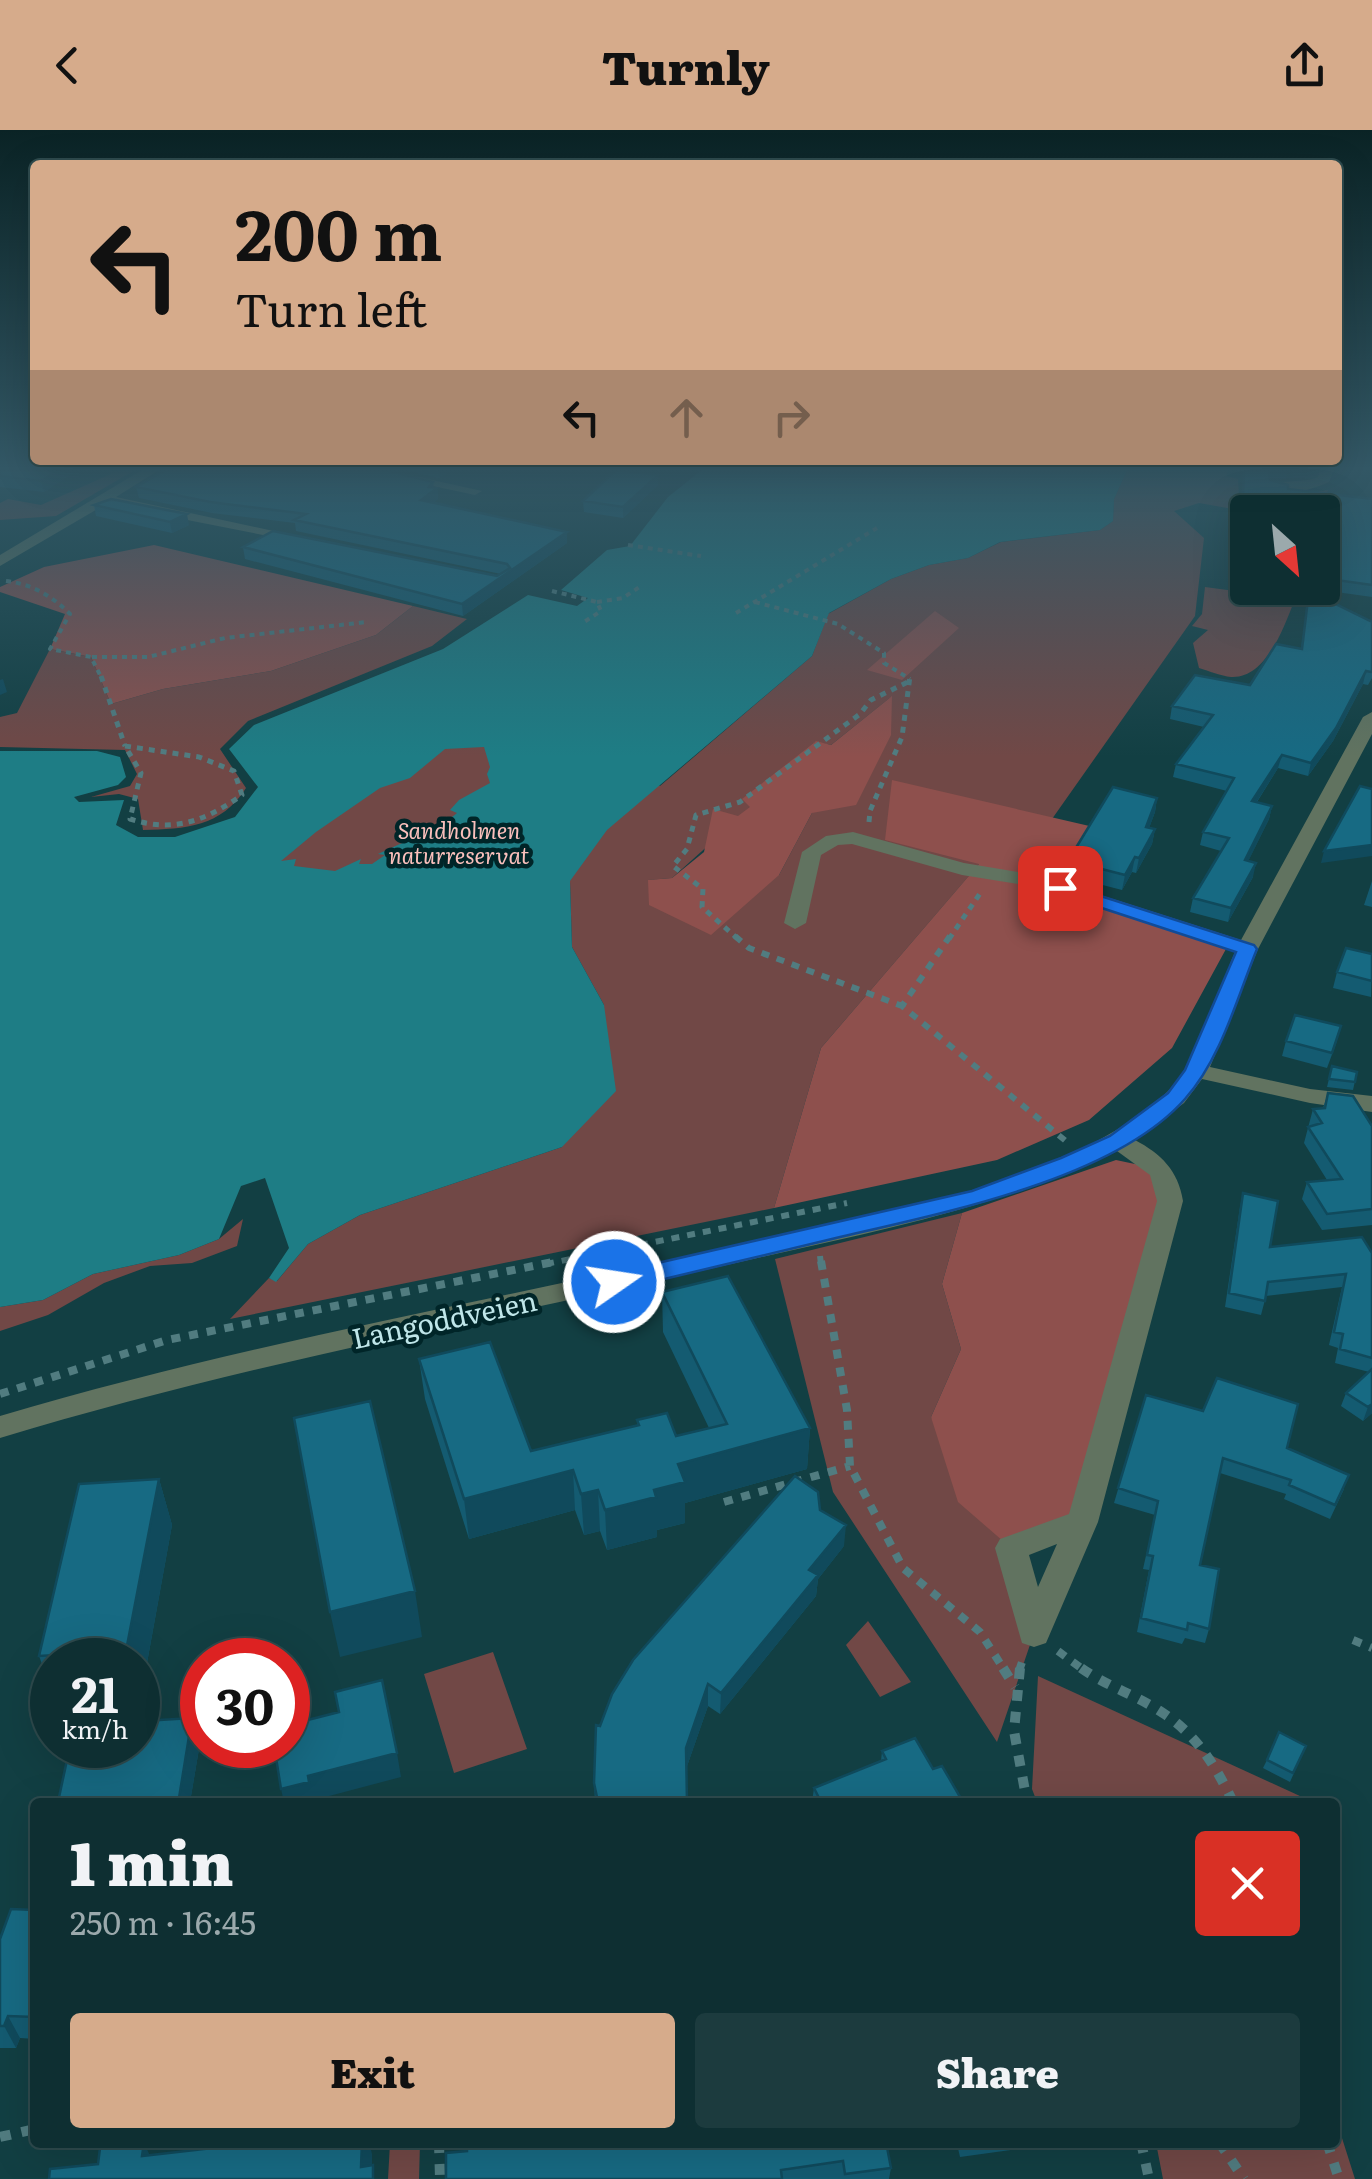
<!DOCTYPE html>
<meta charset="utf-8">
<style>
:root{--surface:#0e2f32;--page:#1c3b3e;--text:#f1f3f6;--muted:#9ba9ac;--line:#2e4a4d;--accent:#d6ab8b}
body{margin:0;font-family:Literata,serif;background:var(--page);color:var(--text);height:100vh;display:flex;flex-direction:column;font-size:38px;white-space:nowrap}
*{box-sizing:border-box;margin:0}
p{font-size:32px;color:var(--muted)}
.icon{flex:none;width:55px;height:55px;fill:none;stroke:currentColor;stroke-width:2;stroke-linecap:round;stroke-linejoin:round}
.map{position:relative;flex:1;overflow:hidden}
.sheet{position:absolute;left:30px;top:1668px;width:1310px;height:350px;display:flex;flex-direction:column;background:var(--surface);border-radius:10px;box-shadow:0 10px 40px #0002,0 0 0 2px var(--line)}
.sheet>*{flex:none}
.guide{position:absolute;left:30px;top:30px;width:1312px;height:305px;border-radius:10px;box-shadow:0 10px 40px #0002,0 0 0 2px var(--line);background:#d6ab8b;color:#111;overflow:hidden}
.needle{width:65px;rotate:153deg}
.tools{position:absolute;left:1230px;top:365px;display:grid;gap:20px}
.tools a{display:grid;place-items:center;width:110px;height:110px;border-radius:10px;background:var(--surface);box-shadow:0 10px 40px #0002,0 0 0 2px var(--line);font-size:50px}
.speed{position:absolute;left:30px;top:1508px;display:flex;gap:20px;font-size:50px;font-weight:700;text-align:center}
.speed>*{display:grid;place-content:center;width:130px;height:130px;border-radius:50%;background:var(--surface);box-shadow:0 10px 40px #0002,0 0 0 2px var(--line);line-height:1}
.speed small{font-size:25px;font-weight:400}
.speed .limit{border:15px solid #d22;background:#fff;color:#111}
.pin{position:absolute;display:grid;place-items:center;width:85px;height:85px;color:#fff;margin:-42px;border-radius:20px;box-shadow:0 5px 15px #0006}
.me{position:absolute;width:110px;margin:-55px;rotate:77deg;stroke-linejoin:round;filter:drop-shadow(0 0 8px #0008)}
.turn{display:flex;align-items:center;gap:35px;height:210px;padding:0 40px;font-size:45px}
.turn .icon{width:130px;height:130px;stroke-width:2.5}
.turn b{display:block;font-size:70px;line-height:85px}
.lanes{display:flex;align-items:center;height:95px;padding:0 40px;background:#0003;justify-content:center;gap:50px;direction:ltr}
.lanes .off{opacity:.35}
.round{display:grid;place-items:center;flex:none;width:105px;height:105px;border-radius:10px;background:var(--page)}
.summary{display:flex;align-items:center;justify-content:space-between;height:170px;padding:0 40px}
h1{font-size:60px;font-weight:800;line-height:75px}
.button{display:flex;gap:20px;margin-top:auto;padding:20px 40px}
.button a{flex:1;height:115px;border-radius:10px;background:var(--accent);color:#111;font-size:40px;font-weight:800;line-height:115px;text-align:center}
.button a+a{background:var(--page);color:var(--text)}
header{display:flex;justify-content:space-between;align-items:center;height:130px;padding:0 40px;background:var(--accent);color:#111;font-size:45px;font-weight:800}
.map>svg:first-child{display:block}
.green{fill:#714846;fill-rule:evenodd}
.forest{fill:#8e504d}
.water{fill:#1e7d85;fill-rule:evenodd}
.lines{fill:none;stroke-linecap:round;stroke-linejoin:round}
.path-far4{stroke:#517c80;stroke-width:4;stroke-dasharray:5 5;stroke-linecap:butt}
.path-far3{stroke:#517c80;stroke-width:5;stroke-dasharray:6 6;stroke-linecap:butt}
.path-far2{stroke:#517c80;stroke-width:6;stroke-dasharray:8 8;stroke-linecap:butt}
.path-far1{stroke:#517c80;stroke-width:8;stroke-dasharray:9 9;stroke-linecap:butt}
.path{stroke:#517c80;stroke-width:10;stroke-dasharray:11 11;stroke-linecap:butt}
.minor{fill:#617360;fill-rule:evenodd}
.wall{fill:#145b71}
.shaded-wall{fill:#104a5c}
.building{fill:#176a83;stroke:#104a5c;stroke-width:2.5}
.route{fill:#1a73e8;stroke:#114b97;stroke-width:2.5}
.labels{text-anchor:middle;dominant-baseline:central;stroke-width:9;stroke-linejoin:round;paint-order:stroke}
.far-park-label{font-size:22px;font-style:italic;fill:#fbc0bc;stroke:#002528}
.street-label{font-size:28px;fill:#bfe6e9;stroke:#002528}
</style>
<header><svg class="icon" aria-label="back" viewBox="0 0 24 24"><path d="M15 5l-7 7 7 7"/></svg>Turnly<svg class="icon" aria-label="share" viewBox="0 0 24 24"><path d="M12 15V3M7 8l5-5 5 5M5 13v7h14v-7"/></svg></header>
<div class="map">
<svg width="1372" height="2049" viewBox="0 0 1372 2049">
<rect width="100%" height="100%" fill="#123f43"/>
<path class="green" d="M108 340H135L56 386 0 390V373L8 369 41 375 111 344Z
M1127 340H1228L1226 346 1238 349 1239 367 1264 372 1328 360 1323 376 1250 382 1199 373 1174 381 1204 408 1195 486 1052 689 980 733 821 918 774 1078 230 1189 269 1148 277 1151 308 1114 360 1085 562 1017 604 875 572 817 570 752 140 813 529 546 660 656 812 526 828 484 891 449 929 435 968 428 1001 412 1100 400 1113 391 1114 369ZM891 567 812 683 779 745 649 750 672 748 751 677 743 669 815 612 831 615Z
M1205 457 1295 469C1285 494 1267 549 1231 547 1221 546 1209 541 1199 538L1193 513 1208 500 1192 496 1202 484Z
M413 476 467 489 432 516 248 591 220 619 246 658C221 697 186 699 143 700L138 669 119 664 91 667 130 656 137 644 125 620 0 617V587L17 583 50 519 91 527 111 574 163 559 271 541 376 505Z
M962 1083 942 1154 961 1219 931 1287 1011 1418 1034 1503 997 1612 833 1362 775 1129Z
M243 1089 237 1116 192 1133 150 1136 104 1153 48 1185 0 1201V1177L43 1170 93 1144 179 1125 219 1109Z
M868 1491 911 1552 880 1567 846 1515Z
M493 1522 527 1619 454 1643 424 1544Z
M1038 1546 1313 1672H1037L1032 1659Z
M1335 1986 1355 2049H1163L1156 2013 1335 2012Z
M390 2013H420L419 2049H388Z"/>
<path class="forest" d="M154 415 413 476 376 505 271 541 163 559 111 574 91 527 50 519 65 484 0 462V457L44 437Z
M935 481 959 498 902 550 867 540Z
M892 566 891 605 856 675 812 683 779 745 711 805 649 775 648 750 672 748 704 722 713 679 738 686 750 677 742 669 816 611 831 615Z
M892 650 1111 701 1081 758 1226 819 1172 918 1089 990 997 1030 774 1078 821 918 979 734 885 710Z
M1116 1030 1149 1037 1170 1071 1082 1392 1011 1418 958 1372 931 1287 961 1219 942 1154 962 1083Z"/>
<path class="water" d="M702 340H1127L1114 369 1113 391 1100 400 1000 412 968 428 929 435 891 449 829 483 812 526 607 700 570 751 572 817 604 875 616 961 562 1017 360 1085 308 1114 276 1152 269 1148 289 1118 265 1048 241 1056 219 1109 179 1125 93 1144 43 1170 0 1177V621H97L120 627 126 647 118 655 74 667 79 672 124 670 116 695 138 707H175L235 687 258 657 229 619 254 595 443 519 528 465 577 476 588 468 561 460 607 420 630 416 668 367ZM484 617 490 637 487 644 490 653 459 670 450 680 457 683C445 695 397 715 378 724L385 725 372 734H359L361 729 335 741 294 736 296 729 281 731 316 702 380 658 410 648 445 619Z"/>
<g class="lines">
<path class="path-far4" d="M628 415 701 426
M6 451C32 454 52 466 70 484L50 519 91 527 102 549
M552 461 597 472 601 481 581 494
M597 472 623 468 641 456
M755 472 838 494 884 523V533L910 549
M736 483 877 398
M92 527H148L225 508 367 492"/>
<path class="path-far3" d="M101 546 125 616
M125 616 199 627 234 641 242 665C205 691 174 703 130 689L141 643Z
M869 692 870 681 902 607 910 546
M738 809 702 777 703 759 673 736 687 719 696 685 740 672 860 584 871 570 910 551
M949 809 981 762"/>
<path class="path-far2" d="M735 806 749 818 902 876
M950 806 902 876 1067 1012
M820 1126 821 1134
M546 1134 847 1073"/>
<path class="path-far1" d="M821 1131 847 1280 850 1336 903 1438 980 1502 1005 1541
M0 1264 167 1210 558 1131
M724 1372 850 1336
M1353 1510 1372 1518
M1058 1521 1085 1541
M1019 1541 1023 1529"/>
<path class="path" d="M1003 1538 1015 1557
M1020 1538 1014 1601 1027 1672
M1081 1538C1108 1557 1139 1566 1166 1585 1199 1608 1216 1637 1233 1672
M0 2007 35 1999
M439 2012 440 2049
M1141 2012 1149 2049
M1219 2012 1244 2049
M1327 2012 1339 2049"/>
<path class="minor" d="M142 340H159L116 367 306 408 299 412 106 374 0 436V425Z
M358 340H387L482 361 475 365Z
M1320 340H1334L1329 352C1311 360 1286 367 1269 357 1282 348 1302 354 1318 347Z
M1372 582V604L1258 819 1210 937 1310 959 1372 966V982L1310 973 1202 949 1184 973 1135 1010C1161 1024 1178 1040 1183 1071L1098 1392 1046 1513 1034 1517 1022 1513 995 1418 1000 1409 1069 1384 1157 1071 1150 1045 1117 1021C995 1080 862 1104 731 1134 487 1190 240 1235 0 1308V1286C234 1216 475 1174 713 1120 851 1089 1059 1061 1165 964 1198 934 1217 863 1235 822L1031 756 962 745 852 714 838 715 821 725 806 793 795 799 784 793 802 722 826 706 853 702 964 733 1041 746 1241 810 1363 587ZM1057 1414 1038 1457 1029 1425Z"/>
</g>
<path class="wall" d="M0 340H77L44 362 0 357Z
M405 340H452L439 348Z
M1244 340H1287L1286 348 1275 351 1288 359 1372 369V467L1308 458H1322V382H1248V450L1230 447 1240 401Z
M658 355 623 388 584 382 583 371Z
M136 357 434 358H437L438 369 433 373 567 402V413L463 486 245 429 243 417 497 446 501 444 296 401 295 393 212 383 139 368Z
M94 375 189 395 172 403 96 386Z
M1309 461 1372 492V548L1368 555 1363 554 1333 611 1308 646 1278 638 1257 672 1272 676 1269 689 1248 731 1253 747 1228 792 1190 782 1193 768 1221 721 1200 715 1203 702 1227 661 1173 647 1176 634 1204 597 1170 589 1172 576 1250 555 1301 519Z
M1157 668 1155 682 1149 698 1155 699 1152 714 1136 743 1132 742 1122 760 1083 750 1085 739 1072 736 1074 721Z
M1372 751V777L1364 775Z
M1372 824 1371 867 1333 858 1337 842Z
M1286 911H1337L1327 938 1282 926Z
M1332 936 1357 942 1353 960 1327 957Z
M1328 963 1372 996V1095L1322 1100 1302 1069 1307 1052 1327 1050 1304 1013 1313 979 1323 978Z
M1243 1063 1270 1117 1372 1123V1283L1363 1291 1341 1276 1346 1263 1369 1242 1335 1233 1338 1218 1329 1215 1342 1157 1266 1166 1261 1185 1225 1177 1240 1077Z
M662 1162 810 1298 807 1339 685 1373V1393L657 1400V1407L607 1420 600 1401 584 1405 575 1380 469 1409 425 1269 419 1229 531 1321 637 1296V1290L676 1306 709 1298 663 1202Z
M1146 1265 1287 1318 1344 1359 1330 1389 1284 1369 1286 1364 1220 1343 1200 1435 1209 1499 1205 1513 1185 1508 1182 1514 1137 1502 1149 1440 1143 1439 1155 1385 1114 1373Z
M159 1349 172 1395 141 1566H138V1530H52V1561L39 1526Z
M844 1416 818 1449 816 1466 720 1584 708 1576 686 1639 687 1672H595L594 1653 600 1596Z
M200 1613 190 1672H58Z
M1306 1616 1290 1652 1263 1638 1267 1630Z
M882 1621 933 1639 963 1672H812L814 1658 881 1631Z
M35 1780V1909L20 1908 16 1918H0V1809Z
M886 2012 891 2038 889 2049H446Z
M940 2012H1026L1025 2018 960 2027 957 2014 941 2015Z"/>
<path class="shaded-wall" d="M58 340H77L44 362 41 351Z
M438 340H452L439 348Z
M1279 340H1287L1286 348 1267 354 1269 343Z
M658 345V355L623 388V377Z
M433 352 434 360 437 358 438 369 422 381 421 370Z
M187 384 189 395 172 403 170 392Z
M567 402V413L463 486 462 474Z
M1366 541 1363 554 1333 611 1308 646 1311 633Z
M3 549 7 562 0 565V550Z
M1282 625 1278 638 1249 684 1252 671Z
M1157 668 1155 682 1144 712 1146 697Z
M1272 676 1269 689 1242 744 1245 730Z
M1155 699 1152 714 1136 743 1139 728Z
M1372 715V726L1321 733 1324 721Z
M1135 727 1132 742 1122 760 1125 745Z
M1256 733 1253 747 1228 792 1231 778Z
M1372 1274V1283L1363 1291 1368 1277Z
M810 1298 807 1339 685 1373V1393L657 1400V1407L607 1420 605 1380 678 1334Z
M573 1340 575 1380 469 1409 464 1369Z
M159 1349 172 1395 141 1566 138 1555V1530H129L126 1521Z
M598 1360 600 1401 584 1405 581 1364Z
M846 1395 844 1416 818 1449 816 1466 720 1584 721 1563 809 1440Z
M415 1461 422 1507 340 1527 330 1482Z
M708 1554V1576L686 1639V1618Z
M192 1588 200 1613 190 1672H181L179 1668Z
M397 1623 401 1647 314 1670 315 1672H284L281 1659 308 1646Z
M8 1886 20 1908 16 1918 4 1896Z
M362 2012H369L372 2024V2049L361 2037Z
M144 2013 161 2049 142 2026Z"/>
<path class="building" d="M0 340H58L41 351 0 346Z
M166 340H385L433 352 429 357 437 358 421 370 567 402 462 474 243 417 273 401 497 446 510 438 507 434 294 390 306 384 210 372 136 357Z
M616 340 658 345 623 377 583 371Z
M1244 340H1279L1269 343 1270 350 1288 355V359L1372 369V455L1322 448V382H1248V438L1232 436 1242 392Z
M111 369 187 384 170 392 94 375Z
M1309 461 1372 492V541L1371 542 1366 541 1336 598 1311 633 1282 625 1252 671 1272 676 1245 730 1256 733 1231 778 1193 768 1229 708 1203 702 1234 648 1176 634 1213 585 1172 576 1195 545 1250 555 1276 514 1302 519Z
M1360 656 1372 659V715L1324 721Z
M1113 657 1157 668 1146 697 1155 699 1139 728 1135 727 1125 745 1086 735 1092 725 1074 721Z
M1346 818 1372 824V851L1337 842Z
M1295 885 1341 896 1332 923 1286 911Z
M1332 936 1357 942 1355 952 1329 949Z
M1328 963 1353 966 1372 996V1079L1327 1084 1307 1052 1342 1049 1308 997 1322 993 1313 979 1325 978Z
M1243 1063 1278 1071 1270 1117 1362 1107 1372 1123V1228L1340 1219 1343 1204 1334 1202 1346 1144 1268 1152 1265 1171 1229 1163Z
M728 1146 810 1298 678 1334 685 1352 654 1360 656 1367 605 1380 598 1360 581 1364 573 1340 464 1369 419 1229 490 1212 531 1321 639 1295 637 1290 667 1283 676 1306 727 1294 662 1162Z
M1372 1239V1274L1368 1277 1346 1263Z
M1217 1248 1298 1274 1287 1318 1349 1345 1335 1375 1289 1355 1291 1350 1223 1328 1200 1435 1219 1439 1209 1499 1188 1493 1187 1500 1141 1488 1153 1426 1147 1425 1158 1371 1118 1358 1146 1265 1203 1281Z
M370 1271 415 1461 330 1482 294 1288Z
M795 1346 818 1362 820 1380 846 1395 809 1440 818 1445 721 1563 708 1554 686 1618 687 1672H598L594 1653 596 1595 600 1596 612 1564 633 1530Z
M159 1349 126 1521 39 1526 79 1354Z
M382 1550 397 1623 308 1646 309 1652 281 1659 274 1615H288V1595L339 1582 335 1562Z
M192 1588 179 1668 103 1672H58L70 1616 138 1615 143 1591Z
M1279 1602 1306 1616 1293 1643 1267 1630Z
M915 1608 933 1639 942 1636 963 1672H821L814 1658 886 1629 882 1621Z
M11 1779 35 1780V1887L8 1886 4 1896H0V1809Z
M205 2012H362L361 2037 373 2035V2049H49L50 2039 98 2034 100 2018 144 2013 142 2026 205 2019Z
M467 2012H886L891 2038 845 2044 843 2031 781 2040 782 2049H446V2023L467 2021Z"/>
<linearGradient id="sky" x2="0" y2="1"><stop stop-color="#0a2325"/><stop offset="0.54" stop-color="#335866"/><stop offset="1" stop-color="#335866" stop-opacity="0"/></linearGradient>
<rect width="1372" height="627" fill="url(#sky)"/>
<path class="route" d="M1060 753 1254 815 1257 819C1237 868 1221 929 1185 969 1114 1050 938 1084 836 1108 762 1126 688 1143 614 1161L605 1158 601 1152 614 1143 972 1061 1061 1028 1110 1006 1168 963 1185 940 1236 822 1053 762V754Z"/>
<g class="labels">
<g class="far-park-label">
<text x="459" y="699">Sandholmen<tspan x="459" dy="25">naturreservat</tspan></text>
</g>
<g class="street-label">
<text transform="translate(444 1188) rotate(-12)">Langoddveien</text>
</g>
</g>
</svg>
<div class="tools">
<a><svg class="needle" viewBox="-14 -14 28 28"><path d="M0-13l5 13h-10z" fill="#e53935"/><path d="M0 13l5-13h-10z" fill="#9ba9ac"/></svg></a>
</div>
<div class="speed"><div>21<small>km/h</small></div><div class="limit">30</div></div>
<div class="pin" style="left:1060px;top:758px;background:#d93025"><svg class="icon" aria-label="arrive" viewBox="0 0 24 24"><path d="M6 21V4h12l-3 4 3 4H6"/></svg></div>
<svg class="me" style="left:614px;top:1152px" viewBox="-20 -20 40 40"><circle r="17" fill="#1a73e8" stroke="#fff" stroke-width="3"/><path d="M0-11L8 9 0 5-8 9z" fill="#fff"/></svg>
<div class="guide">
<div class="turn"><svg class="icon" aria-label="left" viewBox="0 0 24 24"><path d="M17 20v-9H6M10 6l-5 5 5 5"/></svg><div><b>200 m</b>Turn left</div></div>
<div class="lanes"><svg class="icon" aria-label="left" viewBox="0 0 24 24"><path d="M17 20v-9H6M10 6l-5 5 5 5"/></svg><svg class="icon off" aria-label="ahead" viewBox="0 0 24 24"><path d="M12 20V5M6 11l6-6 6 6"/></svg><svg class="icon off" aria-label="right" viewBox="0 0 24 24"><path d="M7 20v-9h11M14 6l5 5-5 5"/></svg></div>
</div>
<section class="sheet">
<div class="summary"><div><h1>1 min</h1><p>250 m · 16:45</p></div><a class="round" style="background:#d93025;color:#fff"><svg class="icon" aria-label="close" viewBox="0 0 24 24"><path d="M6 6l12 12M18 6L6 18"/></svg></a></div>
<div class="button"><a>Exit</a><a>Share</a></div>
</section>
</div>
